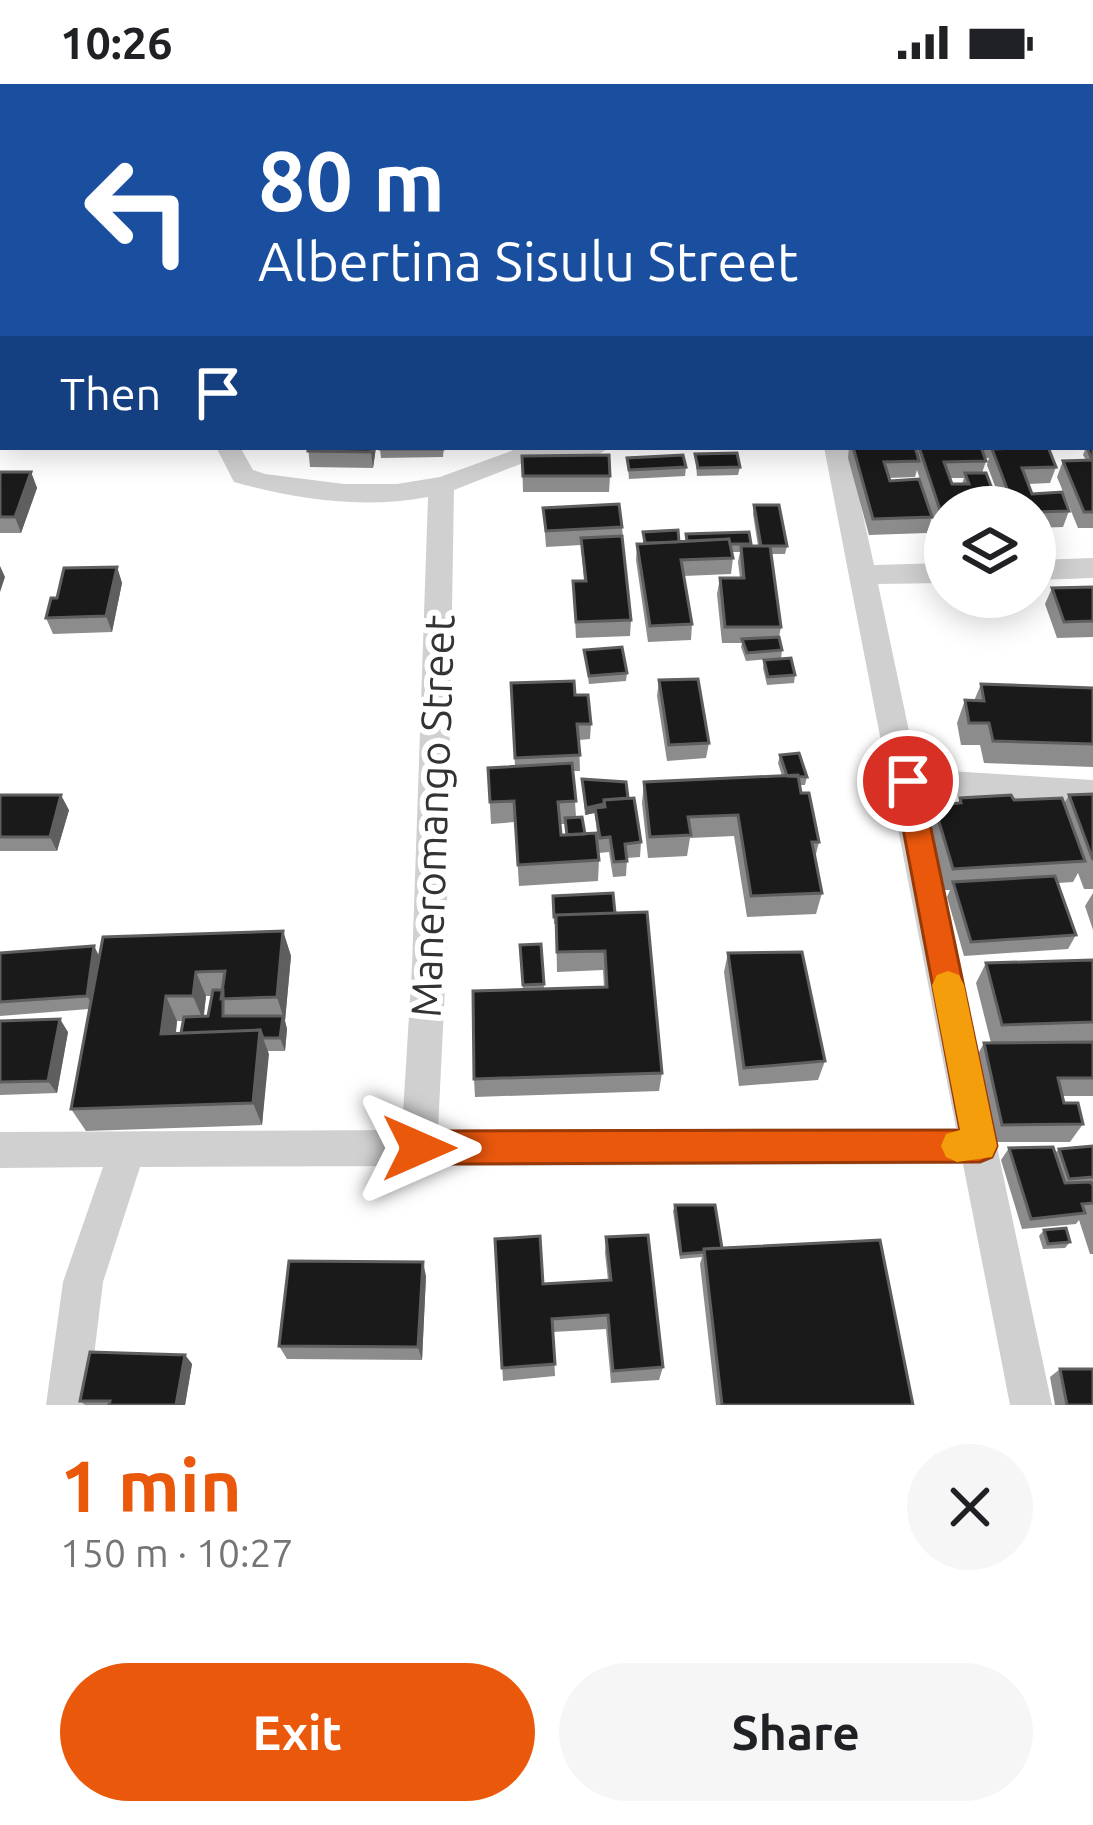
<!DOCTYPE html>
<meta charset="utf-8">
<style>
:root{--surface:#fff;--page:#f6f6f6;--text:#202124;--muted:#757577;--accent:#ea580c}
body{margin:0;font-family:Ubuntu,sans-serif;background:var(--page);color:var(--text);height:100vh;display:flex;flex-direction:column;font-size:45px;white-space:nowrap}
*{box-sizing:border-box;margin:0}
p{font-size:39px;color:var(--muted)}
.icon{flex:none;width:66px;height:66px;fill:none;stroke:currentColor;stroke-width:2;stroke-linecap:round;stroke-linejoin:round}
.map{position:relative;height:1321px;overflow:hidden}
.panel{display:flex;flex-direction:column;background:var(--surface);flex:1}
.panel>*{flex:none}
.banner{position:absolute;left:0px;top:0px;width:1095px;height:366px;box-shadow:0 6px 30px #0003;background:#1a4fa0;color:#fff;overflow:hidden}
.controls{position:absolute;left:924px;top:402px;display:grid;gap:24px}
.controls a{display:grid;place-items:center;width:132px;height:132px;border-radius:50%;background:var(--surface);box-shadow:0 6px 30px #0003;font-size:60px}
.pin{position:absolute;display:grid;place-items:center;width:102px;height:102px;color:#fff;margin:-51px;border:6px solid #fff;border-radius:50%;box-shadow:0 3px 12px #0007}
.me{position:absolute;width:132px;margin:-66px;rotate:90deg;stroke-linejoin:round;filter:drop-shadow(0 0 9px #0008)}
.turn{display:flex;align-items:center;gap:42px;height:252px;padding:0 60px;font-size:54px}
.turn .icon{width:156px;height:156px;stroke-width:2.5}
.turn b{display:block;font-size:84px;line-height:102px}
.then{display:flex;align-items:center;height:114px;padding:0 60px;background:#0003;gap:24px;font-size:45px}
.round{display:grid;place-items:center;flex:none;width:126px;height:126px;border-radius:63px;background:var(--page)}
.head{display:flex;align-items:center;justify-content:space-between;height:204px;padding:0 60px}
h1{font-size:72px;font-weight:700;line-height:90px;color:var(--accent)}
.action{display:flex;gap:24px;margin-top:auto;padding:24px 60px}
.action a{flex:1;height:138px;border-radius:72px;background:var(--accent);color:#fff;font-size:48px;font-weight:700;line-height:138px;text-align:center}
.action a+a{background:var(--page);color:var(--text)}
.status{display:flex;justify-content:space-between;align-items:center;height:84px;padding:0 60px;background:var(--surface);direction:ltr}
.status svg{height:33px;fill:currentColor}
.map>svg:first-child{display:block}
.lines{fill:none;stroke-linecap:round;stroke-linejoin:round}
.street{fill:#d0d0d0;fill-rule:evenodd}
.wall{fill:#8c8c8c;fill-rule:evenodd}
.shaded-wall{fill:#5f5f5f}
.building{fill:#1a1a1a;stroke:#5f5f5f;stroke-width:3}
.route{fill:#ea580c;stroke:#983908;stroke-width:3}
.slow{fill:#f59e0b}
.labels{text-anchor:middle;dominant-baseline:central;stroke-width:12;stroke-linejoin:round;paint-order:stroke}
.street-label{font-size:42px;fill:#333;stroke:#fff}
</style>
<div class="status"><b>10:26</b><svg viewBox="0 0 49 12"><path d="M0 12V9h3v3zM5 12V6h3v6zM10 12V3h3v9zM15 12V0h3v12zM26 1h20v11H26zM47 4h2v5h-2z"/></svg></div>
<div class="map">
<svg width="1093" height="1321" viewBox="0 0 1093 1321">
<rect width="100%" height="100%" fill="#fff"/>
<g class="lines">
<path class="street" d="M731 0H749L751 3H733Z
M977 0H995L996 3H978Z
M0 18 3 19V31L0 30Z
M3 255V272L0 273V256Z
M1092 266H1093V282H1092Z
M216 363H240L253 386 265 390 344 400H397L440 393 522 363H610L598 371 523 379 454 406 446 882 438 1046 956 1044 824 363H848L874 481 945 479V499L878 500 917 685 1093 696V720L922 710 1052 1321H1010L963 1080 140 1083 103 1198 88 1321H46L63 1198 103 1083 0 1084V1048L402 1046 412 882 428 413C363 425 297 416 234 398Z
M1093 474V494L1035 496V476Z"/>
</g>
<path class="wall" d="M1092 87H1093V250L1092 248Z
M1093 362V444H1078L1057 393 1063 377 1086 376 1083 371 1086 363Z
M308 363H376L373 384 310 383Z
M444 363 443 373 381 374 380 365Z
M849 363H915L917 369 918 363H1048L1056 383 1050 399 1028 400 1032 410 1069 427 1063 443 1035 444V423H1003L987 381 989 374H985L986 377 982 389 945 423V448H937L917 386 915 393 889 394 890 397 932 433 927 449 869 451 848 374ZM950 394H964L962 400H952Z
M695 370 740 383 738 391 697 392Z
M522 372 610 392 609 408H523Z
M627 374 686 383 685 392 629 395Z
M0 388H31L37 404 21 449H0Z
M754 421 787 462 785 470H771L781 543 779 553 782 566 781 574 746 577 741 563 742 559H722L717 510 720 494H740L738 478 740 468H732L733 474 731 490 684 492 692 540 691 556 648 558 636 476 637 460 643 459V448L679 458 685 457 686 450 751 460V462H758L753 430Z
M543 424 622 443 631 536 630 552 576 554 573 497H584L581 461 546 463Z
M117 483 122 499 112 548 53 550 46 534 57 514Z
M1093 503V553L1057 554 1045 520 1052 504Z
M584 566 627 589 626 597 589 600Z
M764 576 795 591 794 599 767 601 763 584Z
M659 596 709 659 706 674 667 677 657 612Z
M511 599 575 611 591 640 590 655 579 656 580 687H573L576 733 599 776 598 797 519 802 515 738 491 740 488 684 515 683ZM560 740H565L566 751H561Z
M981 600 1093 604V683L984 679 980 661H961L957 639 965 616 974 617Z
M780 671 807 693 805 701H800L801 709 819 758 815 774 822 809 816 830 747 833 734 752 690 754 687 772 648 774 642 719 644 698 782 692 778 679Z
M582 695 628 714 641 758 640 773 627 774 626 792 613 793 609 768 599 769 595 729 585 731Z
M1093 710V805H1084L1078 789 1073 798 1058 799 1076 851 1068 865 964 872 947 813 950 806H944L925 742 934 721 958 719 960 714 1064 720 1069 711Z
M0 711 69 726 57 767H0Z
M1093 809V846L1085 822Z
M553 812 615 829 662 989 659 1007 475 1013 474 995 523 905 520 861 541 860 544 905 604 903 603 886 557 888 556 840H554Z
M283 847 291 872 285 937 287 945 285 967H268L262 1041 86 1047 71 1025 89 925 0 932V869L94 862 99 872ZM206 912H212L208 932H204ZM177 937H183L181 949H176Z
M728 869 825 977 818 996 739 1002 724 888Z
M1093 876V957L1040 958H1093V1012H1062L1064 1019 1083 1040 1070 1058H991L974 977 984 959H991L976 899 986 879Z
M0 937 68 948 57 1009 0 1011Z
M1093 1062V1170H1090L1079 1136 1076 1140 1022 1145 1001 1076 1009 1064 1055 1069 1059 1065Z
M675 1121 722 1164 913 1321H716L700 1180 702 1173 680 1175 673 1127Z
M1044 1146 1070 1158 1065 1164 1043 1165 1039 1152Z
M606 1153 663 1283 659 1296 611 1299 606 1245 553 1248 555 1292 503 1297 495 1155 543 1200 608 1196 605 1169Z
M426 1192 422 1276 287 1275 279 1262Z
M185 1271 192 1280 185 1321H85L80 1317Z
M1060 1285 1093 1321H1055L1050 1293Z"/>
<path class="shaded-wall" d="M378 0H392V3H372Z
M413 0H435L426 3H413Z
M857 0H876L875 3H856Z
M371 363H376L373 384 371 368Z
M31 388 37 404 21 449 15 433Z
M0 482 5 493 0 508Z
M117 483 122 499 112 548 106 532Z
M61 711 69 726 57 767 50 753Z
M604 720 603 727 585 731 586 724Z
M283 847 291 872 285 937 287 945 285 967 280 954 283 932 277 913Z
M94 862 101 876 95 925 87 912Z
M196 888 206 912 203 936 193 912Z
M166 912 177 937 173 973 161 950Z
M60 935 68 948 57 1009 48 997Z
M260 946 269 970 262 1041 253 1019Z
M423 1178 426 1192 422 1276 418 1263Z
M185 1271 192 1280 185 1321H176Z"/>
<path class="building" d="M319 0H378L372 3H313Z
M436 0H488L491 2 427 3Z
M499 0H528L530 1 503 3Z
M671 0H698L700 3H673Z
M780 0H840L843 3H782Z
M889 0H938L941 3H903L902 1 892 2Z
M660 1 662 3 624 2Z
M1093 362V376H1092L1087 363Z
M308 363H371V368L308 367Z
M380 363H443V365H380Z
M853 363H915L919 377 884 378 890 397 919 395 932 433 873 435Z
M919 363H981L986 377 944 378 952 400H969L965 389H986L999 423H945V432H942Z
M1048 363 1056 383 1022 384 1032 410 1062 408 1069 427 1035 428V423H1014L992 365Z
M737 369 740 383 698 384 695 370Z
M609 371 610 392H523L522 372Z
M683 371 686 383 629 386 627 374Z
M1093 376V428H1084L1063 377Z
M0 388H31L15 433H0Z
M619 420 622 443 546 447 543 424Z
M754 421H779L787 462H761Z
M678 446 679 458 645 459 643 448Z
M749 448 751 460H730L729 455 687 457 686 450Z
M622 452 631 536 576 538 573 497H586L581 454Z
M729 455 733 474 681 476 692 540 650 542 637 460Z
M741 462H770L781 543H725L720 494H744Z
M117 483 106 532 46 534 51 514H57L64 484Z
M1093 503V537L1064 538 1052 504Z
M779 553 782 566 747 569 742 555Z
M622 563 627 589 589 592 584 566Z
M791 574 795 591 768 593 764 576Z
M698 595 709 659 669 661 659 596Z
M574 597 575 611H588L591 640H577L580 671 515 674 511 599Z
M981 600 1093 604V660L993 657 989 639H969L965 616 984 617Z
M799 669 807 693 787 692 780 671Z
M572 679 576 717 558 718 561 751 596 749 599 776 518 781 514 717 490 718 488 684Z
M798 691 801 709H809L819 758H812L822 809 751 812 738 731 688 733 691 751 650 753 644 698Z
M582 695 626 698 628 714 604 716V720L586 724Z
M1093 710V776L1069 711Z
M0 711H61L50 753H0Z
M1011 711 1014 716 1062 714 1085 777 953 785 934 721 961 719 960 714Z
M634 714 641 758 625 760 627 777 614 778 610 753 600 754 595 724 605 723 604 716Z
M582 733 585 750 567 751 565 734Z
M1055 792 1076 851 971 858 953 798Z
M613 809 615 829 556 831V833H554L553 812Z
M647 828 662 989 474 995 473 907 607 903 605 867 557 868 556 831Z
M283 847 277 913 221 915 225 887 196 888 193 912H166L161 950 260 946 253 1019 71 1025 103 853Z
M541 860 544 900 523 901 520 861Z
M94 862 87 912 0 918V869Z
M802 868 825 977 744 984 728 869Z
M1093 876V938L1002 941 986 879Z
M213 906H223V932H283L280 954H263L260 946 181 949 184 933 208 932Z
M60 935 48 997 0 998V937Z
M1093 958V994H1058L1064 1019H1078L1083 1040 1002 1041 984 959Z
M1093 1062V1093L1069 1095 1059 1065Z
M1053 1063 1065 1099 1091 1098 1093 1102V1119L1082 1120 1085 1129 1031 1135 1009 1064Z
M675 1121H715L722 1164 704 1165V1168L681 1170Z
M1066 1144 1070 1158 1048 1160 1044 1146Z
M648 1151 663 1283 613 1287 608 1231 552 1235 555 1280 502 1284 495 1155 540 1152 543 1200 611 1196 606 1153Z
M880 1156 913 1321H722L704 1165Z
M289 1177 423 1178 418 1263 279 1262Z
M90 1268 185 1271 176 1321H109L110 1317H80Z
M1060 1285H1093V1321H1067Z"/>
<path class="route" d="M908 686 917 689 921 697 997 1062 992 1073 980 1078 419 1080 407 1075 402 1064 407 1052 419 1047 960 1046 894 697 898 689Z"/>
<path class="slow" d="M948 887 959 891 964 901 997 1062 992 1073 957 1078 946 1073 941 1062 946 1050 960 1046 932 901 937 891Z"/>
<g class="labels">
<g class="street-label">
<text transform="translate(432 732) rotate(-88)">Maneromango Street</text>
</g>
</g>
</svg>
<div class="controls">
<a><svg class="icon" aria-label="layers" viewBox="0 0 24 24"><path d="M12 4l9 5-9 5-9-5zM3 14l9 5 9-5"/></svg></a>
</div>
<div class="pin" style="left:908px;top:697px;background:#d93025"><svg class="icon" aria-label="arrive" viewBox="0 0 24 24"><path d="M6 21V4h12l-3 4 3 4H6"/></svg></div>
<svg class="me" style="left:419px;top:1064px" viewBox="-20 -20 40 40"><path d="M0-17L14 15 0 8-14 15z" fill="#ea580c" stroke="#fff" stroke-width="4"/></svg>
<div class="banner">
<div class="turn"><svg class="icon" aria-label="left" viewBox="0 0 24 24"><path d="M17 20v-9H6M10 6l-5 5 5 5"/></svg><div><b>80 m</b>Albertina Sisulu Street</div></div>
<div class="then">Then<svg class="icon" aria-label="arrive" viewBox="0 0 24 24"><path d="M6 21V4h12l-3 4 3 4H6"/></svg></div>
</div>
</div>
<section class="panel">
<div class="head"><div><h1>1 min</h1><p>150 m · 10:27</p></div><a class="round"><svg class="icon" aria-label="close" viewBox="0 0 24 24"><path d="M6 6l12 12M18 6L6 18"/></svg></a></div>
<div class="action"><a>Exit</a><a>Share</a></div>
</section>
